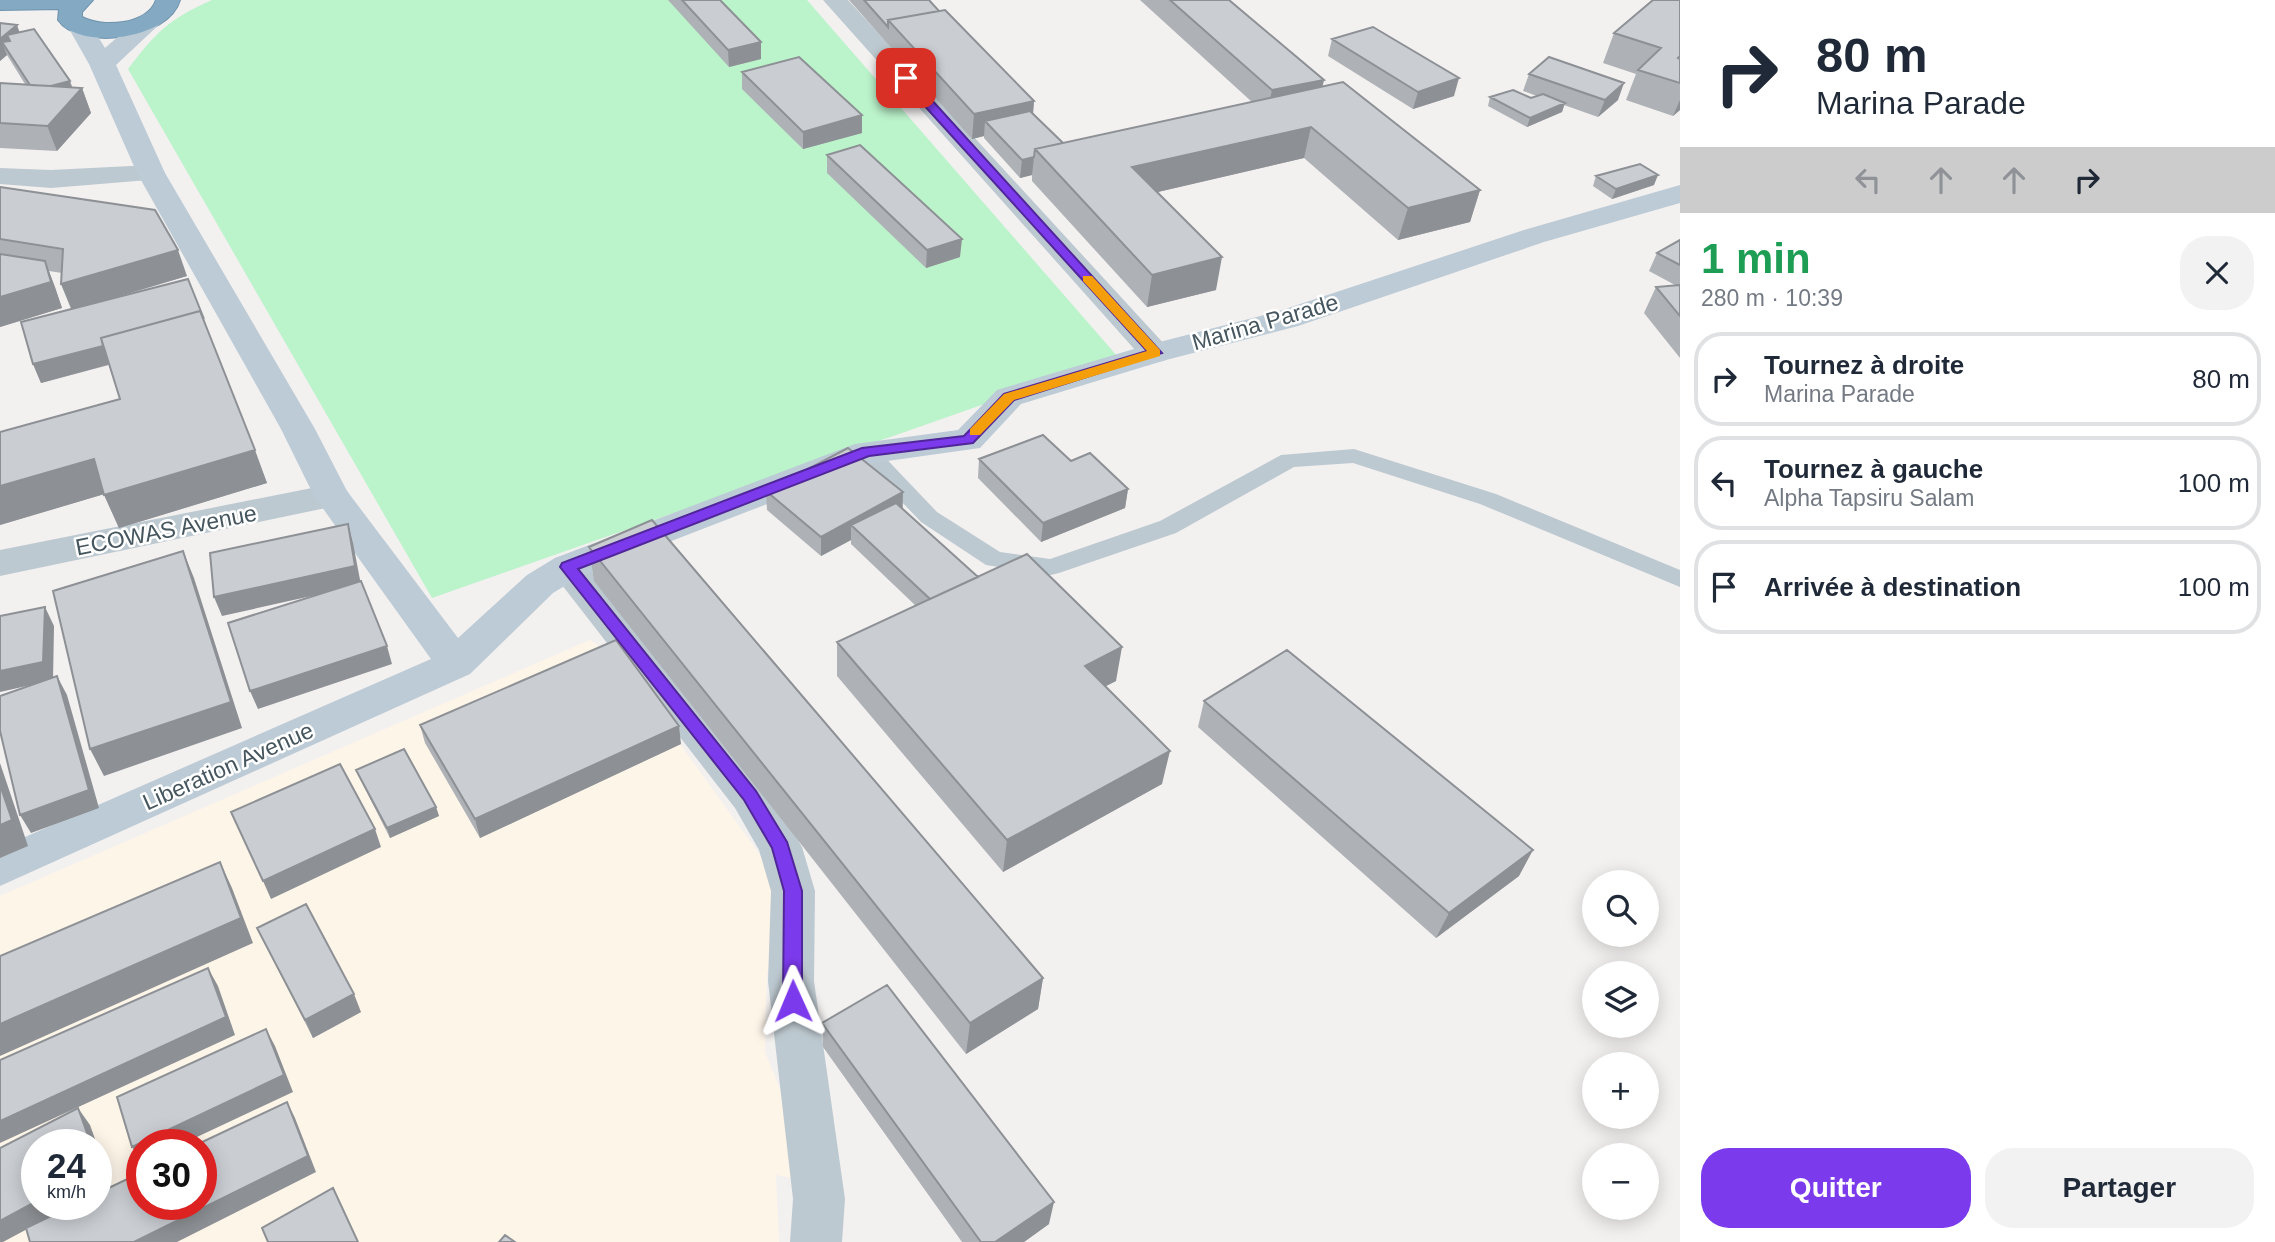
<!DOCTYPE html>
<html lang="fr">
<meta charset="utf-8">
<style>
:root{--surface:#fff;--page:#f2f2f3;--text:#1f2937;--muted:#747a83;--line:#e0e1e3;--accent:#7c3aed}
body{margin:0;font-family:Arial,sans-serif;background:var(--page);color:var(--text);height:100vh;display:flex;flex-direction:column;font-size:26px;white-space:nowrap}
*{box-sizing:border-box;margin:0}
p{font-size:23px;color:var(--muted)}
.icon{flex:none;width:38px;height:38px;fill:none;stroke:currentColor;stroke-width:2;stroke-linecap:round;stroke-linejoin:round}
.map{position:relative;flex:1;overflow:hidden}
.sheet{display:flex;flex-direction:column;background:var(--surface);width:595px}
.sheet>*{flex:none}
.top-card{background:#fff;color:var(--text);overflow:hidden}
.controls{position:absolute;left:1582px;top:870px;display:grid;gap:14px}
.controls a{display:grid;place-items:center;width:77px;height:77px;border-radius:50%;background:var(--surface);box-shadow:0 4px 18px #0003;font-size:35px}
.speed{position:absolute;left:21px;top:1129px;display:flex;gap:14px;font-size:35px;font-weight:700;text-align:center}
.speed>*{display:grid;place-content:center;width:91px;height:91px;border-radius:50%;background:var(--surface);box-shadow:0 4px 18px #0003;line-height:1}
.speed small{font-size:18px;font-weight:400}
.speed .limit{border:10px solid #d22;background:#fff;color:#111}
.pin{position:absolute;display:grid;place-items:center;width:60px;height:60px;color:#fff;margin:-30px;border-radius:14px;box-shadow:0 4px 10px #0006}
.me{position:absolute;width:77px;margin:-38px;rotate:359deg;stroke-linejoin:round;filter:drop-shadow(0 0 5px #0008)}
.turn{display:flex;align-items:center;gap:24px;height:147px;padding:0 21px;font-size:32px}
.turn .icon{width:91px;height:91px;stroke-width:2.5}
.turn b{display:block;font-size:49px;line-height:60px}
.lanes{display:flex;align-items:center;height:66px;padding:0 21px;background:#0003;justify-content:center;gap:35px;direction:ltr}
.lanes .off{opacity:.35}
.round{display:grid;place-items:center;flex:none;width:74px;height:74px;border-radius:28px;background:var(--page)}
.headline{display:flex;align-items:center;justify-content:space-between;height:119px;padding:0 21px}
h1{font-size:42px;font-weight:700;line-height:52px;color:#1e9e55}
.action{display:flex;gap:14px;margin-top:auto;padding:14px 21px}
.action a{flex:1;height:80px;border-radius:28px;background:var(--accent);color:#fff;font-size:28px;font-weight:700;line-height:80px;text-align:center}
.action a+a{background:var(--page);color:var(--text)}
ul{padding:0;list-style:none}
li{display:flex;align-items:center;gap:21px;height:94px;margin:0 14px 10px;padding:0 7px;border:4px solid var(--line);border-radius:28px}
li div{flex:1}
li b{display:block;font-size:26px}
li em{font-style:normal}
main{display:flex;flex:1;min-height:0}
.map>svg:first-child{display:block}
.commercial{fill:#fef5e9;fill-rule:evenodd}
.green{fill:#bbf3cb}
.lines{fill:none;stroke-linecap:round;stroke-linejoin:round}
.highway-casing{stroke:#6f94ae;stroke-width:2}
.lane{fill:#bdc9d0;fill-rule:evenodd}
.street{fill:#bdc9d0;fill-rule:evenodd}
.secondary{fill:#bccbd5;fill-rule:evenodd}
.highway{fill:#84a9c3;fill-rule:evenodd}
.wall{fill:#aeb1b5}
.shaded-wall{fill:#8d9094}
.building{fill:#caced3;stroke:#8d9094;stroke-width:2}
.route{fill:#7c3aed;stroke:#51269a;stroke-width:2}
.slow{fill:#f59e0b}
.labels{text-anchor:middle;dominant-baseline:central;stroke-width:5;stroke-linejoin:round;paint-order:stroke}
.street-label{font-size:23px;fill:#46565f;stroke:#fff}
</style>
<main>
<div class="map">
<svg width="1680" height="1242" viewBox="0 0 1680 1242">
<rect width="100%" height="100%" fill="#f3f0f0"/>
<path class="commercial" d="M590 640 619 659 773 873 777 918 767 975 765 1052 818 1183 776 1175 779 1242H0V896ZM37 1144H96V1204H37ZM142 1144H201V1204H142Z"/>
<path class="green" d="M212 0H807L1118 357 432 598 128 69C156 32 169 19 212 0Z"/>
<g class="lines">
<g class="highway-casing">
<path id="highway" d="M0 0H93L82 12V17C102 28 148 25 156 0H180C169 40 79 51 58 20L59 9 0 10Z"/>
</g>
<path class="lane" d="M867 445 875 447 937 512 1000 552 1050 559 1160 521 1281 455 1354 449 1496 494 1680 570V587L1480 504 1353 463 1294 467 1176 533 1059 573 1051 575 986 565 921 522 859 457 856 452 859 447Z"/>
<path class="street" d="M823 0H848L1166 346 1171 353 1166 360 1155 363 1144 360Z
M151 165 161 167 165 173 161 179 51 188 0 184V168L51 170Z
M332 484 345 488 350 496 345 504 0 576V550Z
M568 554 581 558 765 784 802 847 815 891 814 981 845 1199 842 1242H790L793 1199 768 981 771 891 759 850 735 808 555 576 549 567 555 558Z"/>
<path class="secondary" d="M152 13 161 15 164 20 116 65 165 173 315 429 347 491 458 638 527 575 555 558 855 444 958 430 997 390 1144 346 1276 312 1524 230 1680 185V203L1544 242 1298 326 1166 360 1021 404 980 448 873 463 581 576 553 593 470 674 0 886V848L431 659 314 496 281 429 137 173 89 64 68 27 71 22H89L105 48 143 15Z"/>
<use href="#highway" class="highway"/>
</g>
<path class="wall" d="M668 0H720L761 42V59L729 67Z
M849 0H929L1034 101 1033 113 1063 143 1252 102 1140 0H1229L1324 80 1322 87 1480 190 1470 222 1398 240 1304 158 1157 192 1216 290 1147 307 1032 181V175L1020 178 984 138V136L972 139Z
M1680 0V110L1673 116 1626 100 1636 74 1603 63 1614 33Z
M0 23 19 32 72 87 82 88 91 113 57 151 0 148V83L25 84 7 55 0 61Z
M1332 39 1454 96 1413 109 1328 56Z
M742 72 862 115V133L803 149 742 89Z
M1529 74 1618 100 1598 117 1564 105 1562 112 1527 127 1488 106 1490 97 1531 98 1537 96 1523 91Z
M827 155 960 257 926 268 827 173Z
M1596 176 1654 185 1612 199 1593 186Z
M0 187 187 276 108 300 209 334 267 483 119 528 104 494 0 525V432L120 399 109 365 41 383 33 364 71 309 61 284 62 273 49 271 62 308 0 327Z
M1680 240V358L1644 313 1656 287 1675 285 1649 271 1657 253Z
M979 459 1071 461 1128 489 1125 508 1041 542 978 478Z
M766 491 903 492V509L978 577 1116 681 1106 686 1162 784 1003 872 837 676V642L916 606 851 544V540L821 556 767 510Z
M589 547 1043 978 1038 1009 966 1054 594 581Z
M1204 701 1519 876 1436 938 1198 727Z
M420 725 681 744 480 838 425 743Z
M356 770 436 807 439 816 390 838 360 779Z
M257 928 361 1012 313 1038Z
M822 1023 1049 1224 1024 1242H962L823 1047Z"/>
<path class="shaded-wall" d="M17 25 23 42 10 41 7 35 13 51 2 42 7 55 0 61V39Z
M761 42V59L729 67 728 50Z
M1459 78 1454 96 1413 109 1418 92Z
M1324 80 1318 105 1267 115 1272 90Z
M70 81 75 95 82 88 91 113 57 151 33 90Z
M1624 83 1618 100 1598 117 1605 100Z
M1680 100V110L1673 116Z
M1034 101 1032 126 985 121 984 136 972 139 974 114Z
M1565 103 1562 112 1527 127 1530 118Z
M862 115V133L803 149V132Z
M1311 127 1304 158 1128 199 1132 167Z
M1034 157 1032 175 1020 178 1022 160Z
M1658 175 1654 185 1612 199 1616 189Z
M1480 190 1470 222 1398 240 1408 208Z
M962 239 960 257 926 268 927 250Z
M178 250 187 276 72 310 61 284Z
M1222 257 1216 290 1147 307 1152 275Z
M45 261 55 287 62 308 0 327V297Z
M204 319 210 337 41 383 33 364Z
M255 450 267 483 119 528 104 495Z
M94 459 108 493 0 525V486Z
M1128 489 1125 508 1041 542 1043 523Z
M903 492 902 511 851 525V540L821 556V537Z
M348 524 353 543 361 585 222 616 214 597Z
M183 551 194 578 242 728 104 776 90 749Z
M45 607 54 626 53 680 0 692V671Z
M387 646 392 664 258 709 250 691Z
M1122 647 1116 681 1080 699 1085 666Z
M57 676 67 695 99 808 31 833 20 815Z
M679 726 681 744 480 838 475 819Z
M1170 751 1162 784 1003 872 1007 840Z
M0 763 28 846 0 858Z
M436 807 439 816 390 838 387 828Z
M375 829 381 847 271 899 263 881Z
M1533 850 1519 876 1436 938 1449 913Z
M220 862 232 888 253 943 0 1056V1024Z
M208 968 218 986 235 1035 0 1143V1121Z
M1043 978 1038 1009 966 1054 970 1023Z
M354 994 361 1012 313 1038 305 1020Z
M266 1029 275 1046 293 1092 182 1144H142V1161L132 1147Z
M287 1102 295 1118 316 1172 177 1242H134Z
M78 1108 90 1125 111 1184 96 1192V1144H91Z
M37 1201V1204H74L3 1242H0V1221Z
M1054 1202 1049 1224 1024 1242H995Z"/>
<path class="building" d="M682 0H720L761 42 728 50Z
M864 0H929L939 11 888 20V27Z
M1170 0H1229L1324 80 1272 90Z
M1653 0H1680V56L1678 58 1680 59V83L1638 70 1661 48 1614 33Z
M945 10 1034 101 974 114 888 20Z
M0 23 17 25 0 39Z
M1373 27 1459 78 1418 92 1332 39Z
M34 29 70 81 51 86 30 85 2 42 10 41 7 35Z
M799 57 862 115 803 132 742 72Z
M1549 57 1624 83 1605 100 1529 74Z
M1343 82 1480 190 1408 208 1311 127 1132 167 1222 257 1152 275 1035 149Z
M0 83 82 88 48 126 0 123Z
M1513 90 1531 98 1543 94 1565 103 1530 118 1490 97Z
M1030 111 1063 143 1035 149 1034 157 1022 160 985 121Z
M860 145 962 239 927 250 827 155Z
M1640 164 1658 175 1616 189 1596 176Z
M0 187 155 210 178 250 61 284 63 249 0 239Z
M1680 240V265L1657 253Z
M0 254 45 261 51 282 0 297Z
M188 279 204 319 200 311 101 338 103 346 33 364 21 322Z
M1680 285V316L1656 287Z
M200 311 255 450 104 495 94 459 0 486V432L120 399 101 338Z
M1043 435 1071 461 1090 453 1128 489 1043 523 979 459Z
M848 448 903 492 821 537 766 491Z
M896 503 978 577 930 599 851 525Z
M652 520 1043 978 970 1023 589 547Z
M348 524 355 566 214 597 210 553Z
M183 551 231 702 90 749 53 591Z
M1027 554 1122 647 1085 666 1170 751 1007 840 837 642Z
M361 581 387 646 250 691 228 623Z
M45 607 43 662 0 671V616Z
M616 640 679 726 475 819 420 725Z
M1287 650 1533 850 1449 913 1204 701Z
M57 676 89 790 20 815 0 731V696Z
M404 749 436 807 387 828 356 770Z
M340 764 375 829 263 881 231 812Z
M0 785 12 820 0 825Z
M220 862 241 918 0 1024V956Z
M306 904 354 994 305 1020 257 928Z
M208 968 226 1017 0 1121V1060Z
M887 985 1054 1202 995 1242H981L822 1023Z
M266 1029 284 1075 132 1147 117 1097Z
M287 1102 308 1156 134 1242H30L26 1228 76 1204H96V1194L142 1172V1204H201V1144H198Z
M78 1108 91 1144H37V1201L0 1221V1148Z
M96 1159 100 1168 96 1170Z
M333 1188 358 1242H268L262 1228Z
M505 1235 515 1242H499Z"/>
<path class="route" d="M902 76H910L1162 353 1014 400 973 443 869 456 578 569 756 791 787 842 802 891V1001L799 1007 793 1010 786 1007 783 1001 784 891 772 848 744 800 560 567 562 563 862 448 964 436 1004 394 1147 351 902 81Z"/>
<path class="slow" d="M1083 276H1092L1160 350V356L1014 400 980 435H970V429L1004 394 1147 351 1083 281Z"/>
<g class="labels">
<g class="street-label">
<text transform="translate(1265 322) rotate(-16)">Marina Parade</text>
<text transform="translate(166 530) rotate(-11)">ECOWAS Avenue</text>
<text transform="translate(228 766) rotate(-24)">Liberation Avenue</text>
</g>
</g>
</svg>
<div class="controls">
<a><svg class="icon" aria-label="search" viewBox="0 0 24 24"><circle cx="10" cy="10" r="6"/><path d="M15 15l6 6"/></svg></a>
<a><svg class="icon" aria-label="layers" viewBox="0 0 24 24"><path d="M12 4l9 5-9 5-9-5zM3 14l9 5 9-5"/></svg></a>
<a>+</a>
<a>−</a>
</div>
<div class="speed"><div>24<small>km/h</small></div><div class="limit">30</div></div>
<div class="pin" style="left:906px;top:78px;background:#d93025"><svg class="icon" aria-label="arrive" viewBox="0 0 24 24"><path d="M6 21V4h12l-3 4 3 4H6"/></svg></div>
<svg class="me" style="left:793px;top:1001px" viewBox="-20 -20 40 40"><path d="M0-17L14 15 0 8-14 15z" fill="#7c3aed" stroke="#fff" stroke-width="4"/></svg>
</div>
<section class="sheet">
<div class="top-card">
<div class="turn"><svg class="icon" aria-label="right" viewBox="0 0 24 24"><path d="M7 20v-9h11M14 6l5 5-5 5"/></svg><div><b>80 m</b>Marina Parade</div></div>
<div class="lanes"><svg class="icon off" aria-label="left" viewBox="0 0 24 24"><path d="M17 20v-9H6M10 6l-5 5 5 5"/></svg><svg class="icon off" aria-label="ahead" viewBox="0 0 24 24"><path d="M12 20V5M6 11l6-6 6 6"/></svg><svg class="icon off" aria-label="ahead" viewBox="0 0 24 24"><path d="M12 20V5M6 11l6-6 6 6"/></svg><svg class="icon" aria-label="right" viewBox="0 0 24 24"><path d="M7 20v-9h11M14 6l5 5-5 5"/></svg></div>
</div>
<div class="headline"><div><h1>1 min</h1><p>280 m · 10:39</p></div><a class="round"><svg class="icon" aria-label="close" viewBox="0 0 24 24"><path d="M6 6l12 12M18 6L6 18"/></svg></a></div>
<ul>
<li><svg class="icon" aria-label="right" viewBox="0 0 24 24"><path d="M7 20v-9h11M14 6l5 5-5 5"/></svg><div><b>Tournez à droite</b><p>Marina Parade</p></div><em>80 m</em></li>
<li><svg class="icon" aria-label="left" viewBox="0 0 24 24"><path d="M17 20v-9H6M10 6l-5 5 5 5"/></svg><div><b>Tournez à gauche</b><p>Alpha Tapsiru Salam</p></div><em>100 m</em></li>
<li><svg class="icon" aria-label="arrive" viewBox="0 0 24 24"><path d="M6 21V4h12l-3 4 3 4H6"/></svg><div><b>Arrivée à destination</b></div><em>100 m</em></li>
</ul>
<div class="action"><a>Quitter</a><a>Partager</a></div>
</section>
</main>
